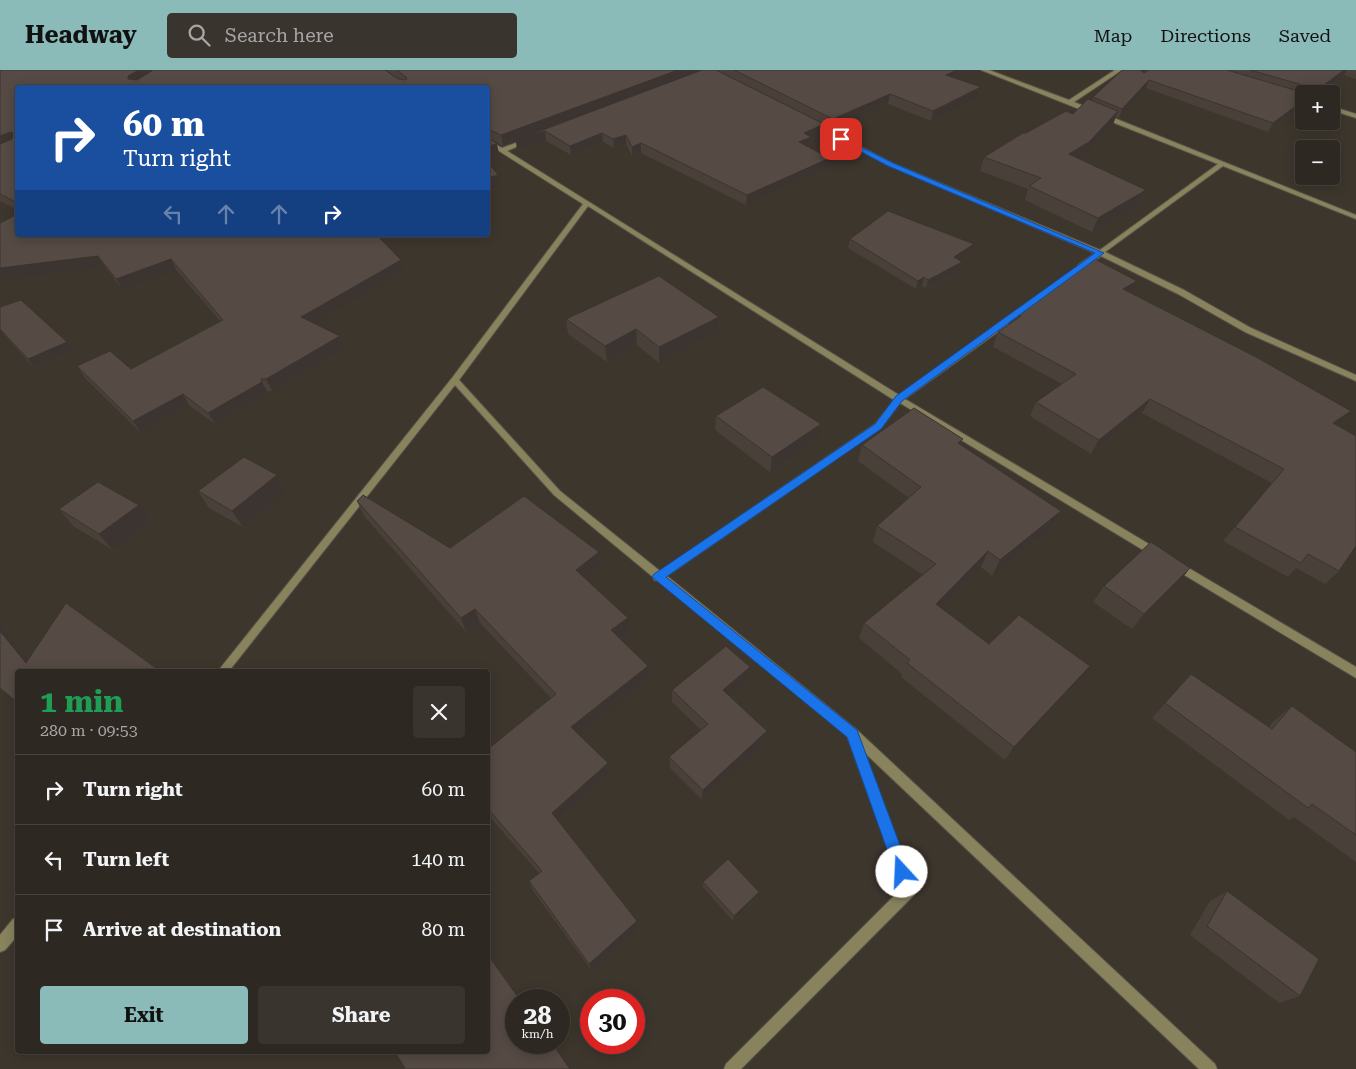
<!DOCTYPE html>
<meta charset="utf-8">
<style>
:root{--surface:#2e2822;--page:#3a342f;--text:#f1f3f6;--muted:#a7a6a5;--line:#494440;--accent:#8bbbb9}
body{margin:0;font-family:"Roboto Serif",serif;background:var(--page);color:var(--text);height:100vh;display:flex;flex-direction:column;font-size:19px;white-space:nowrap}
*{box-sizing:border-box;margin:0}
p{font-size:16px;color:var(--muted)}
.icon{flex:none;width:28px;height:28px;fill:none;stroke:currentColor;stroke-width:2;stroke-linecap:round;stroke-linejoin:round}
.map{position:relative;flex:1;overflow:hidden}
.drawer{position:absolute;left:15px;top:599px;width:475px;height:385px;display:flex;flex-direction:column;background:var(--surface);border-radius:5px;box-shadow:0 2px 12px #0003,0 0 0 1px var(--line)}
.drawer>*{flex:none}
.top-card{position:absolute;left:15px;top:15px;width:475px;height:152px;border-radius:5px;box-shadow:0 2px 12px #0003,0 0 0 1px var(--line);background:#1a4fa0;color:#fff;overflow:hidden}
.fabs{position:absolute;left:1295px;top:15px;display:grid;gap:10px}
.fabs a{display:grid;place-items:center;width:45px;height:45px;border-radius:5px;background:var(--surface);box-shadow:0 2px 12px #0003,0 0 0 1px var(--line);font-size:25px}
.speed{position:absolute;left:505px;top:919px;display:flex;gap:10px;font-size:25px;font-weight:700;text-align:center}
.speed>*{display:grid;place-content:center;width:65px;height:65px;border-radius:50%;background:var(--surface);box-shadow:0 2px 12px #0003,0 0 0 1px var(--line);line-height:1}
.speed small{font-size:12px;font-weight:400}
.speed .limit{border:8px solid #d22;background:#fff;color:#111}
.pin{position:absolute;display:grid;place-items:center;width:42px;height:42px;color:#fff;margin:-21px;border-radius:10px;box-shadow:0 2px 8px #0006}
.me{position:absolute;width:55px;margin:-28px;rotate:340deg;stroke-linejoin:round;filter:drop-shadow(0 0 4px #0008)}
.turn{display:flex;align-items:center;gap:18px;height:105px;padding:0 25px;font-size:22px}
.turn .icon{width:65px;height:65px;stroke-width:2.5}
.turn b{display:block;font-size:35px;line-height:42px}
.lanes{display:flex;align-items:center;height:48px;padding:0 25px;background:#0003;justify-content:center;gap:25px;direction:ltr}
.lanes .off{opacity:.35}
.round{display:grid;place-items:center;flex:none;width:52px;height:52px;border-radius:5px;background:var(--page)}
.overview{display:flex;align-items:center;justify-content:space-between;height:85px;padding:0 25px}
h1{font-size:30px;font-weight:700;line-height:38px;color:#1e9e55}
.button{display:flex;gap:10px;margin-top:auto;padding:10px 25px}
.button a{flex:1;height:58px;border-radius:5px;background:var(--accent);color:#111;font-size:20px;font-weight:700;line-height:58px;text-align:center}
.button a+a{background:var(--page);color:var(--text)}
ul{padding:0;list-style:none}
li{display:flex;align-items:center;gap:15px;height:70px;padding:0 25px;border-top:1px solid var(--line)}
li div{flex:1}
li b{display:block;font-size:19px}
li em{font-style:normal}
header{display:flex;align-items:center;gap:30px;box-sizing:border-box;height:70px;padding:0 25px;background:var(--accent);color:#111}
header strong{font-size:24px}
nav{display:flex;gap:28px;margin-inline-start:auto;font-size:18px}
.search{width:350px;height:45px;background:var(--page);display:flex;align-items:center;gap:12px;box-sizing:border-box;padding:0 18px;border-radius:5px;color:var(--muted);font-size:19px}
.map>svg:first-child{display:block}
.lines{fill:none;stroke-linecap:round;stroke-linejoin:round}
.minor-casing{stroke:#59534a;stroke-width:2}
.minor{fill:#88835d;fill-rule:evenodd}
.wall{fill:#49403a}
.shaded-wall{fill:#3c3430}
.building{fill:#554a44;stroke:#3c3430}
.route{fill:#1a73e8;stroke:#114b97}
</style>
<header>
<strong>Headway</strong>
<div class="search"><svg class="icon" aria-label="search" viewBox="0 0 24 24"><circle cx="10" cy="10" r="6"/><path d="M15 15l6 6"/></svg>Search here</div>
<nav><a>Map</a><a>Directions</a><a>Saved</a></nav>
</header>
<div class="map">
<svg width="1356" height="999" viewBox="0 0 1356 999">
<rect width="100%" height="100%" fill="#3d362d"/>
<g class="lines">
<g class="minor-casing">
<path id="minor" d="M981 0H989L1069 30 1115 0H1122L1074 32 1356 145V149L1223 96 1105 182 1184 220 1251 258 1356 305V311L1245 262 1178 224 1101 186 1084 199H1078V195L1095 183 888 95 810 54 815 53 892 93 1100 180 1218 94Z
M1331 36 1356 44V48L1331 40Z
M527 69 532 70 507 81 899 325 1018 239H1024V243L905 329 1159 480 1161 483 1159 486H1153L900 333 881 358 667 506 857 660 1215 994 1217 999H1199L865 683 916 820 914 825 741 999H724L726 994 902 818 847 666 658 511 654 510 653 507 554 425 455 315 229 601H218L452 308 583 134 488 74V70L502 78ZM588 136 894 330 875 354 660 501 560 421 459 310Z
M1175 490 1356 597V608L1171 497 1170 494 1171 491Z
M18 848V865L5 880 0 882V865L13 849Z"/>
</g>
<use href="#minor" class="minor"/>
</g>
<path class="wall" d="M0 0 399 9 386 0H716L718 1V0H976L957 9 981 17 978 28 931 51 888 34 831 60 824 56 823 64 811 69 810 76 808 77 830 88 829 97 746 135 641 83 632 86 626 74 614 78 603 72 571 85 546 71 517 79 516 71 503 76 494 71 499 84 488 88V18H18V140L0 131Z
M1149 0H1356V9L1344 5 1319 24H1304V35L1268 62 1146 18 1119 48 1116 47 1113 54 1084 86 1079 89 1146 120 1139 134 1092 162 1025 130 1028 119 980 101 984 87 1026 63 1073 44 1092 31 1093 27Z
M18 144 401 190 404 201 314 253 340 266 345 278 272 321H266L268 323 215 354 189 335 141 363 85 308 77 296 131 299 220 251 177 201 123 220 105 197Z
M850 169 972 182 960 191 962 192 960 201 926 218 922 216 916 219 848 178Z
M1131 223 1338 356 1339 501 1325 514 1296 498 1288 507 1223 471 1272 413 1142 343 1091 384 1030 346 1036 332 1062 314 993 277 998 262 1008 255 1013 242Z
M0 237 73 280 34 298 0 260Z
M719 247 718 262 659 293 637 275 607 292 568 264 566 249Z
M716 346 821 354 819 369 770 402 715 360Z
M862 375H961L1061 441 1053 457 992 506 981 497 941 538 989 574 1079 610 1005 690 901 607 902 604 859 568 864 553 923 505 873 472 877 456 909 428 858 391Z
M277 405 287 422 243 457 209 438 198 421Z
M357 431 450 478 599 482 600 496 585 508 629 562 620 569 649 609 579 665 610 705 558 751 637 851 639 860 592 901 533 821 529 811 539 803 489 746 488 747V679L551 628 480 553 466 562 364 446Z
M59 439 151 452 113 480 73 456Z
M1190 498 1178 513 1132 559 1093 532 1104 516Z
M750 597 749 609 729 626 767 661 765 673 702 730 670 698 669 687 701 660 672 632V620Z
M1191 604 1269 657 1275 650 1292 636 1356 682V792L1294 747 1289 750 1152 648Z
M703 812 757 827 733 851 703 817Z
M1227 821 1300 926 1279 933 1190 865 1210 831Z"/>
<path class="shaded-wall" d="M139 0H160L133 18 128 9V6Z
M678 0H705L545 61 546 71 517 79 516 71 503 76 501 65Z
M957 0H976L944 15 946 5Z
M1344 0H1347L1344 5 1319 24H1312Z
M1149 10 1146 18 1119 48 1122 39Z
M981 17 978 28 931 51 933 41Z
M890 24 888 34 831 60 833 49Z
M1304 30V35L1268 62 1273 53Z
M1118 41 1113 54 1084 86 1064 98 1069 84Z
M824 54 823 64 811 69 810 76 798 81 799 72 804 63Z
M11 62 17 72 0 80V66Z
M602 63 603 72 571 85 570 76Z
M626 65V74L614 78 613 69Z
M641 73V83L632 86V77Z
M497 74 499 84 488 88V76Z
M830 88 829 97 746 135 747 125Z
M498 105 500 116 488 120V108Z
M1146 120 1139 134 1092 162 1098 148Z
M974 174 972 182 952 196 954 187Z
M98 186 105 197 0 210V198Z
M171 189 177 201 123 220 116 209Z
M401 190 404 201 306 258 301 247Z
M962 192 960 201 926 218 928 210Z
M924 207 922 216 916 219 918 211Z
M1137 211 1130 226 1123 219Z
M719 247 718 262 659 293V277Z
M636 259 637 275 607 292 605 276Z
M340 266 345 278 272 321 266 309Z
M67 272 73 280 34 298 28 289Z
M262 312 268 323 215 354 208 343Z
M183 324 189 335 141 363 133 351Z
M1150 329 1142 343 1091 384 1099 370Z
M1351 341 1338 355 1321 367 1333 353Z
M821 354 819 369 770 402 772 387Z
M277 405 287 422 243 457 232 441Z
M139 435 151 452 113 480 99 464Z
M1061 441 1053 457 992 506 1000 490Z
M988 481 981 497 930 549 936 534Z
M599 482 600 496 578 514 576 500Z
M1190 498 1178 513 1132 559 1144 544Z
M475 539 480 553 466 562 461 548Z
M628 548 629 562 613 574 611 560Z
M0 555 38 601 26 593 0 561Z
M648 596 649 609 574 669 571 657Z
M1090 596 1079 610 1005 690 1014 677Z
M750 597 749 609 722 632 723 620Z
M767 661 765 673 702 730 703 720Z
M608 693 610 705 555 753 552 743Z
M759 822 757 827 733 851 734 846Z
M637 851 639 860 592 901 589 894Z"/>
<path class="building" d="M0 0H139L128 6V9L137 10 153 0H385L398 9 406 10 407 8 397 0H678L501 65 488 59V18H18V133L0 124V74L12 69 13 63 11 62 0 66Z
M702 0H716L824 54 804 63 811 67 799 72 830 88 747 125 641 73 632 77 626 65 613 69 602 63 570 76 545 61 516 70Z
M734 0H957L946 5 981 17 933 41 890 24 833 49Z
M1122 0H1140L1144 3 1149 0H1227L1308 24H1304V30L1273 53 1149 10 1122 39 1093 27Z
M1250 0H1344L1312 24H1310V17Z
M1088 29 1118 41 1089 72 1069 84 1146 120 1098 148 1029 116 1041 108 984 87 1023 63H1026L1066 41 1073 44Z
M488 67 497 74 488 76Z
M488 92 498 105 488 108Z
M888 141 974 174 954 187 962 192 928 210 924 207 918 211 850 169Z
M18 144V165H377L401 190 301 247 340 266 266 309H261L262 312 208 343 183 324 133 351 77 296 110 281 131 299 223 250 171 189 116 209 98 186 0 198V153Z
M1093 188 1137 211 1123 219 1256 287 1351 341 1333 353 1356 366V476L1339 501 1308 484 1301 493 1235 457 1284 399 1150 329 1099 370 1036 332 1076 304 998 262 1021 246 1013 242 1071 200Z
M659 206 719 247 659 277 636 259 605 276 566 249Z
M21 230 67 272 28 289 0 259V237Z
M763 317 821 354 772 387 716 346Z
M914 338 963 369 958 373 1061 441 1000 490 988 481 936 534 989 574 1019 545 1090 596 1014 677 907 593 910 590 864 553 936 494 877 456 921 417 862 375Z
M244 387 277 405 232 441 198 421Z
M98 412 139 435 99 464 59 439Z
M363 425 450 478 524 426 599 482 576 500 628 548 611 560 648 596 571 657 608 693 552 743 637 851 589 894 529 811 542 801 488 739V679L556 624 475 539 461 548 357 431Z
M1151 472 1190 498 1144 544 1104 516Z
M66 533 160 601H18V633L0 618V561L26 593Z
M726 576 750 597 723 620 767 661 703 720 669 687 708 654 672 620Z
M1191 604 1272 659 1292 636 1356 682V765L1312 734 1308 738 1165 633Z
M728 789 759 822 734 846 703 812Z
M1227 821 1319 889 1300 926 1207 856Z
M488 885 520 930H516V972H551L570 999H404L405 998 394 981H488Z"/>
<path class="route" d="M841 67 893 93 1104 183 902 331 881 359 666 507 857 660 910 802 908 808 902 810 897 808 895 802 847 667 652 507 654 504 875 354 896 326 1095 183 888 96 839 70 838 69Z"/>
</svg>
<div class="fabs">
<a>+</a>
<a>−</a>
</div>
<div class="speed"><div>28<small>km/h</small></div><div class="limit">30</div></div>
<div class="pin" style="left:841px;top:69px;background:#d93025"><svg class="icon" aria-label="arrive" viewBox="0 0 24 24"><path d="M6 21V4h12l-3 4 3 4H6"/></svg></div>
<svg class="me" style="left:902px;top:802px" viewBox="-20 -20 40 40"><circle r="19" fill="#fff"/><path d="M0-13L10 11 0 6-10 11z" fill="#1a73e8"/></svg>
<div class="top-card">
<div class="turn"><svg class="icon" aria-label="right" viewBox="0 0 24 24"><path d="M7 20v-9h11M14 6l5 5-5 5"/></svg><div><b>60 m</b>Turn right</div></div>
<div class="lanes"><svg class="icon off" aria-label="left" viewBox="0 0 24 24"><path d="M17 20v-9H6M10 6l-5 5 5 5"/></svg><svg class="icon off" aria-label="ahead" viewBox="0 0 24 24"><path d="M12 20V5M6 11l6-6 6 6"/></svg><svg class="icon off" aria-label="ahead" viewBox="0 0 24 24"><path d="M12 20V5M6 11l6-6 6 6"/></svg><svg class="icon" aria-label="right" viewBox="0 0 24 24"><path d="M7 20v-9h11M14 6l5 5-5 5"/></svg></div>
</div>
<section class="drawer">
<div class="overview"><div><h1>1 min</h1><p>280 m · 09:53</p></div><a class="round"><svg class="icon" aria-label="close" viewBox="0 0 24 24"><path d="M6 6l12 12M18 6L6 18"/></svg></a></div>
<ul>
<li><svg class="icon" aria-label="right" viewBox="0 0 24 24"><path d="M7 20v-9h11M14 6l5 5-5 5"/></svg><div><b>Turn right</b></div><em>60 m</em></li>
<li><svg class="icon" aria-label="left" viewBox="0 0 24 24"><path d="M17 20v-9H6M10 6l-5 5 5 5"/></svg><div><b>Turn left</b></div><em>140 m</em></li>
<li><svg class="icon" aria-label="arrive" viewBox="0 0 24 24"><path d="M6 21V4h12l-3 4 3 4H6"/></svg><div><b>Arrive at destination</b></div><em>80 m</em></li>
</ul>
<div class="button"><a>Exit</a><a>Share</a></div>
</section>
</div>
